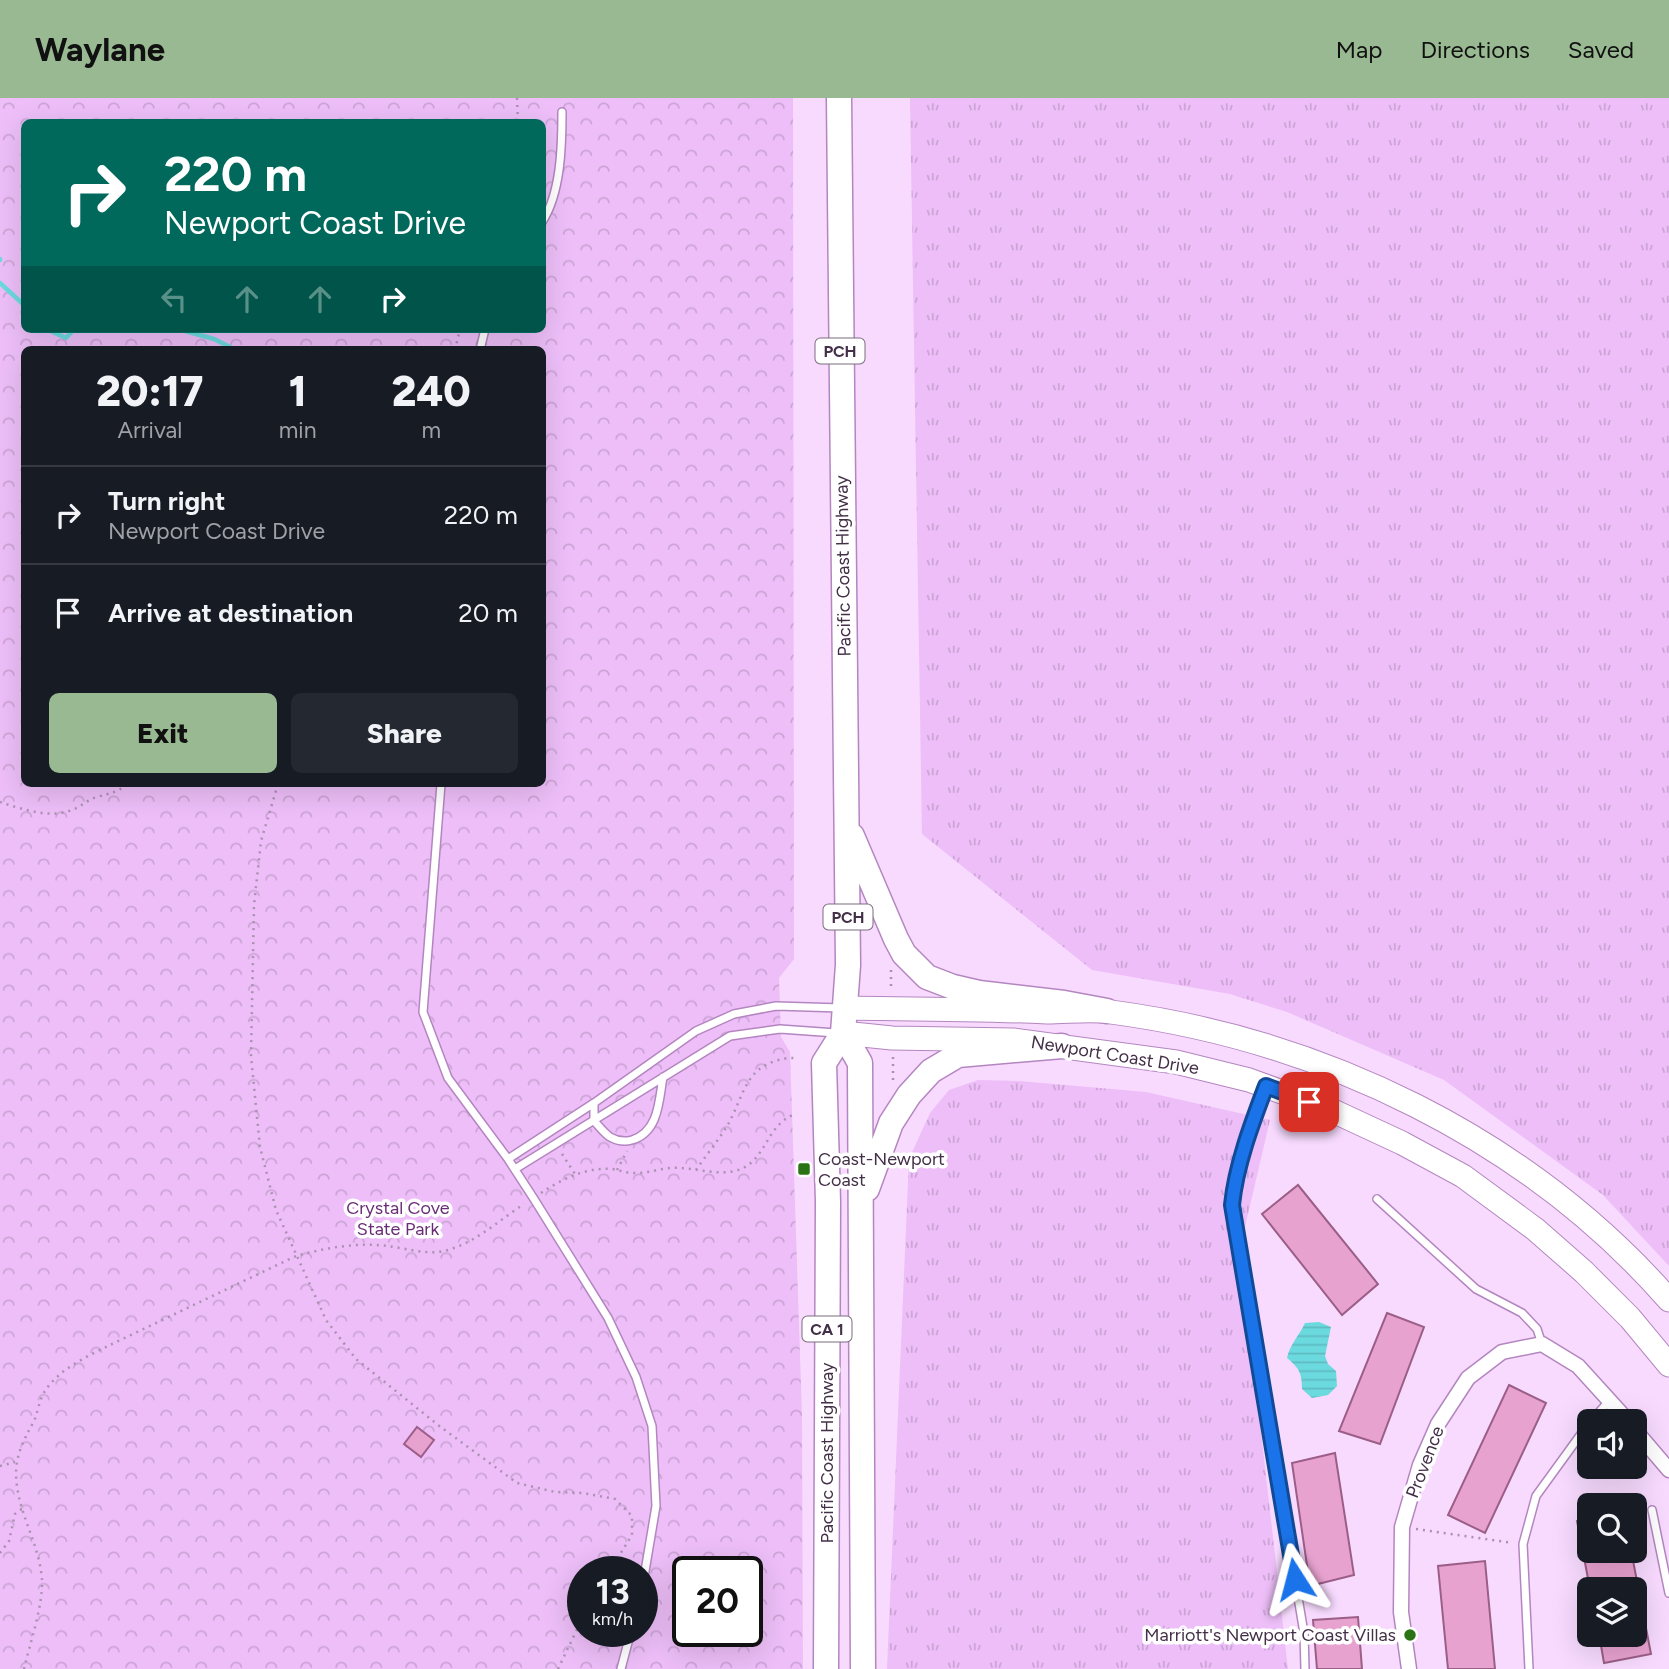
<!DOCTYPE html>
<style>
:root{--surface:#171b24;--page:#242831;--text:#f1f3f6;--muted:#9ea1a6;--line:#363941;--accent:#98b991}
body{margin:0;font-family:Figtree,sans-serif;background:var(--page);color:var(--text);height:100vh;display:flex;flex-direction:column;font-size:26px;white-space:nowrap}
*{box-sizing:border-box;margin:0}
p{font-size:23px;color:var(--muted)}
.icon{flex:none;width:38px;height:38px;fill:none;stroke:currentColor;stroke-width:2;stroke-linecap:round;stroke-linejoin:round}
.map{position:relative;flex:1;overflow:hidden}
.side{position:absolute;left:21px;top:248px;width:525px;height:441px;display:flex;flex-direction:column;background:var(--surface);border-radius:10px;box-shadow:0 7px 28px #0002}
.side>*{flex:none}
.banner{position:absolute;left:21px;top:21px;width:525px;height:214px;border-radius:10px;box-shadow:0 7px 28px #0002;background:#00695c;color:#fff;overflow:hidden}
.fabs{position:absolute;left:1577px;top:1311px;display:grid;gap:14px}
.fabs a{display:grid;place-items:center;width:70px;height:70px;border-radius:10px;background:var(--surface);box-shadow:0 7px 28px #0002;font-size:35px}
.speed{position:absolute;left:567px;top:1458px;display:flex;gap:14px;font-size:35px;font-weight:700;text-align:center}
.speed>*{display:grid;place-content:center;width:91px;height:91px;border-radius:50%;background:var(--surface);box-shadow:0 7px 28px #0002;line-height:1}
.speed small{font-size:18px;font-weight:400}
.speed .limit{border:4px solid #111;border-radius:10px;background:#fff;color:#111}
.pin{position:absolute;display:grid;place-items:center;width:60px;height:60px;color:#fff;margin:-30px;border-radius:14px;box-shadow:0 4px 10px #0006}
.me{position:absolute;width:77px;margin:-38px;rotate:351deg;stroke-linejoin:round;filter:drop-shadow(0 0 5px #0008)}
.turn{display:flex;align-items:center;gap:24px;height:147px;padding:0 28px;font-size:32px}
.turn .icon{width:91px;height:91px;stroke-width:2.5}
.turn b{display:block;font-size:49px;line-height:60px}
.lanes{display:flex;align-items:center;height:66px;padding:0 28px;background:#0003;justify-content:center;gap:35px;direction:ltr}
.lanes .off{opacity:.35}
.eta{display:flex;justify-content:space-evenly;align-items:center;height:119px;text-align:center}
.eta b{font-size:42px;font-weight:800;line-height:49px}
.action{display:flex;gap:14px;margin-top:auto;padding:14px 28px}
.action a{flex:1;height:80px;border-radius:10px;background:var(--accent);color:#111;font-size:28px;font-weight:800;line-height:80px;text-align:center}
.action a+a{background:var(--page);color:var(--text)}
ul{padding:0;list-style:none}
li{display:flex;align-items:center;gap:21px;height:98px;padding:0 28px;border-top:2px solid var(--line)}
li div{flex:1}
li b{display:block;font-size:26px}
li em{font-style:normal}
header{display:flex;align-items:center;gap:42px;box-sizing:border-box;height:98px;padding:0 35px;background:var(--accent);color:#111}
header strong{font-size:33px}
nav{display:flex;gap:38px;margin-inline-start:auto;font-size:24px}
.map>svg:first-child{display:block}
.grass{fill:url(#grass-tufts)}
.park{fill:url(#park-crowns);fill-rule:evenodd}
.water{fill:url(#water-rules)}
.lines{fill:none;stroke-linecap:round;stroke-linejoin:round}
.stream{stroke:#6bdadf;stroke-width:4.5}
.building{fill:#e8a2d0;stroke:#9b5e87;stroke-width:2}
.service-casing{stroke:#b486c0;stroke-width:10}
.minor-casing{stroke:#b486c0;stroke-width:17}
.primary-casing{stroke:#b486c0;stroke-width:25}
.trunk-casing{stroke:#b486c0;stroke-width:27}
.path{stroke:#aa91b0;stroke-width:2.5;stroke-dasharray:2 5;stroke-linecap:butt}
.service{stroke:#fff;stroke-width:7}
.minor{stroke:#fff;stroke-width:14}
.primary{stroke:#fff;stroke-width:23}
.trunk{stroke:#fff;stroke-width:24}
.route-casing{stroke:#114b97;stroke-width:18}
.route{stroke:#1a73e8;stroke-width:12}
.poi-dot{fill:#2c7315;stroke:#fff;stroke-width:2.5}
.labels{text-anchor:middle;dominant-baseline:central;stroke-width:7;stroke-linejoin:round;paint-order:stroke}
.shield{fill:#fff;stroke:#7b6d7e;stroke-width:2}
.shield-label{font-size:16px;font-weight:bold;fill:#432f47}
.street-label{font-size:18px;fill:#432f47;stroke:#fff}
.poi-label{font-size:18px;fill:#432f47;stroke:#fff;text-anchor:start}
.park-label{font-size:18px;fill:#692d77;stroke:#fff}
</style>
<header>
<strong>Waylane</strong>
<nav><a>Map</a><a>Directions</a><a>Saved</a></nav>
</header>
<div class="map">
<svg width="1669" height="1571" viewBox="0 0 1669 1571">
<defs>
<pattern id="grass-tufts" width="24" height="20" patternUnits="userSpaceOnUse" patternTransform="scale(1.75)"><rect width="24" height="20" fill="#edbef8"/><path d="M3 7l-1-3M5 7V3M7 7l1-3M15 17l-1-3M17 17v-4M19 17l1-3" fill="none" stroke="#cca4d6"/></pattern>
<pattern id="park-crowns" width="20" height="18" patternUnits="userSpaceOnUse" patternTransform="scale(1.75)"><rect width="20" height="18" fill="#edbef8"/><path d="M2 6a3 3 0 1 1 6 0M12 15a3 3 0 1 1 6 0" fill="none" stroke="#cca4d6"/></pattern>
<pattern id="water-rules" width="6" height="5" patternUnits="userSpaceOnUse" patternTransform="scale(1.75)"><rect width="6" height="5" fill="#6bdadf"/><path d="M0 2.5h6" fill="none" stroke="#5ebbc1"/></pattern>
</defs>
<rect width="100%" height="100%" fill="#f7dafe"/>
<path class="grass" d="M910 0H1669V1168L1603 1097 1444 982 1287 914 1230 896 1092 872 922 736Z
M978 982 1019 983 1146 994 1270 1022 1240 1150 1288 1571H887L909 1061 930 1015 949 992Z"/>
<path class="park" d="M0 0H793L794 861 779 880 781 939 790 954 802 1318 803 1571H0ZM24 24H542V231H24ZM24 252H542V686H24ZM583 1474H642V1533H583ZM688 1474H747V1533H688Z"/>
<path class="water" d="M1319 1224 1331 1229 1325 1258 1328 1266 1336 1273 1337 1288 1328 1297 1312 1300 1302 1291C1302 1275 1299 1270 1287 1260 1290 1246 1299 1238 1305 1225Z"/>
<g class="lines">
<path class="stream" d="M0 161V162
M0 185 24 207
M46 231 66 240 74 231
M178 231 214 241 236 252"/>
</g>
<path class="building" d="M1298 1087 1378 1186 1342 1217 1262 1116Z
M1387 1215 1424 1229 1380 1346 1339 1333Z
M1509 1287 1546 1305 1485 1435 1448 1417Z
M417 1329 434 1342 421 1359 404 1346Z
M1335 1355 1354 1477 1310 1488 1292 1365Z
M1589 1421V1452H1631L1651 1556 1604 1565 1599 1536H1634V1491H1590L1577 1423Z
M1485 1463 1495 1571H1448L1438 1468Z
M1358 1519 1362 1571H1317L1313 1522Z"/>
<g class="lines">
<g class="service-casing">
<path id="service" d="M542 124C561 95 562 48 562 14
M480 252 485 231
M441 686 423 914 448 980 508 1061 534 1101 608 1220 636 1279 652 1328 656 1408 642 1491
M1265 992 1234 1091 1232 1107 1304 1535 1305 1571
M594 1005V1023C599 1028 604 1035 610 1039 617 1043 625 1044 632 1042 659 1034 659 1002 663 979
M508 1061 594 1005 696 933 734 916 776 908 841 910
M515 1071 730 938 780 931 836 935
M1377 1101 1476 1191 1522 1215 1537 1231 1542 1246
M1591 1323 1609 1303
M1652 1412 1669 1495
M621 1571 631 1533
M1529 1571 1523 1446 1536 1398 1589 1325"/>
</g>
<g class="minor-casing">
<path id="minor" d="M1634 1331 1669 1372
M1409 1571 1401 1514 1402 1429 1420 1367 1438 1326 1468 1280 1502 1254 1542 1246 1578 1268 1628 1323"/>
</g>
<g class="primary-casing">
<path id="primary" d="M845 910C912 911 980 911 1047 914 1068 914 1090 911 1111 914 1322 942 1527 1040 1669 1202
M843 935 892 940 1013 942 1176 964 1249 982 1331 1012 1402 1045 1463 1078 1535 1131 1584 1174 1630 1220 1669 1267"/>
</g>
<g class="trunk-casing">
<path id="trunk" d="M852 738 896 841 904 856 927 879 953 889 979 895 1064 905 1107 913
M843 935 860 965 863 1571
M867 1091 891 1025 909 997 931 973 958 957 1062 948
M826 1571 828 1104 824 965 843 935 848 867 839 0"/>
</g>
<path class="path" d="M517 0 518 24
M455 252 460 231
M278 686 261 743 254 807 251 958 260 1049 276 1112 326 1222 356 1261 438 1327 517 1385 555 1394 583 1395 615 1401 632 1418V1437L609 1474
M0 704C22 711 49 721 72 712 81 709 88 701 97 699 110 695 117 695 127 686
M891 872V893
M893 959V984
M562 1056 575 1076
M617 1072 627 1053
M696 1072C706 1057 718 1043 727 1028 737 1012 742 989 755 975 763 966 782 959 794 960
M541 1095C562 1081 586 1069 612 1071 619 1072 626 1075 633 1075 649 1076 665 1068 681 1070 699 1071 717 1077 735 1073 767 1065 764 1028 795 1016
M0 1368 15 1364
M1416 1431 1513 1445
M0 1455 9 1443 15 1416 23 1410
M24 1571C30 1545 43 1508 42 1482 40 1449 21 1420 17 1388 13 1362 22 1345 34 1323 38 1314 39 1302 45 1293 59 1271 88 1258 110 1247L296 1158C325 1150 357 1144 387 1148 407 1150 430 1159 451 1151 477 1143 501 1121 524 1106
M558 1571 583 1519"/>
<use href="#service" class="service"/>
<use href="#minor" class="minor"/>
<use href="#primary" class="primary"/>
<use href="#trunk" class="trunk"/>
</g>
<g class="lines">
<g class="route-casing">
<path id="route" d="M1295 1481 1232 1107C1236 1067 1252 1025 1266 988L1309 1004"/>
</g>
<use href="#route" class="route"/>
</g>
<g class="poi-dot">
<rect x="797" y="1064" width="14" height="14" rx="3.5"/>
<circle cx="1410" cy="1537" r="7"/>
</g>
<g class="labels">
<g class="shield">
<rect x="815.5" y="240.5" width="49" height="25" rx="5"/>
<rect x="823.5" y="806.5" width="49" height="25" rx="5"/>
<rect x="802.5" y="1218.5" width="49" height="25" rx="5"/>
</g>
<g class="shield-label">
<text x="840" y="253">PCH</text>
<text x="848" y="819">PCH</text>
<text x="827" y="1231">CA 1</text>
</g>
<g class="street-label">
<text transform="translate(843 468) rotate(-91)">Pacific Coast Highway</text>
<text transform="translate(1115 957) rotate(9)">Newport Coast Drive</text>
<text transform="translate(827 1355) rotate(-90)">Pacific Coast Highway</text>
<text transform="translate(1425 1364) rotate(-69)">Provence</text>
</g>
<g class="poi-label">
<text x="818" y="1061">Coast-Newport<tspan x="818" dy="21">Coast</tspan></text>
<text x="1396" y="1537" text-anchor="end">Marriott's Newport Coast Villas</text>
</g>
<g class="park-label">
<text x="398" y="1110">Crystal Cove<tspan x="398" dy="21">State Park</tspan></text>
</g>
</g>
</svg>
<div class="fabs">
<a><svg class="icon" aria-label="sound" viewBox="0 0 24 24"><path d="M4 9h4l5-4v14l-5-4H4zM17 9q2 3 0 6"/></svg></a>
<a><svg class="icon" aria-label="search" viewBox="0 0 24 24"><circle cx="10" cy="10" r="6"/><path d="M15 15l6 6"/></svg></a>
<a><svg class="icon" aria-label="layers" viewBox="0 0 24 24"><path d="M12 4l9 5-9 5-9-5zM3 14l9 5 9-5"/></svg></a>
</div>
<div class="speed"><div>13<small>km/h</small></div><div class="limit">20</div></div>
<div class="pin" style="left:1309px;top:1004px;background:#d93025"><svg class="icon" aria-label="arrive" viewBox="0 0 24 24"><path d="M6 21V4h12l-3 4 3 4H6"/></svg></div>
<svg class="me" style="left:1295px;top:1481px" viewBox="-20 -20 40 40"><path d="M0-17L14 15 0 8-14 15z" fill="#1a73e8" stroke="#fff" stroke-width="4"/></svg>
<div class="banner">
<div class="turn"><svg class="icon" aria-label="right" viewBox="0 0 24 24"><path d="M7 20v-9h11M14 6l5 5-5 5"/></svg><div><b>220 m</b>Newport Coast Drive</div></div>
<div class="lanes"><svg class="icon off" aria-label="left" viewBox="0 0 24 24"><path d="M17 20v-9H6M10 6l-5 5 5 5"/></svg><svg class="icon off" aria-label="ahead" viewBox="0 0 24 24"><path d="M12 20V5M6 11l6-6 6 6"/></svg><svg class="icon off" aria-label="ahead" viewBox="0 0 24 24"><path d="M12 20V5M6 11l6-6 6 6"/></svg><svg class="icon" aria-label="right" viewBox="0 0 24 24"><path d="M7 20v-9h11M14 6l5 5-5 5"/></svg></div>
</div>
<section class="side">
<div class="eta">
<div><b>20:17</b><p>Arrival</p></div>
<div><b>1</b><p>min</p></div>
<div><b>240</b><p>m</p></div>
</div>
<ul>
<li><svg class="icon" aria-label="right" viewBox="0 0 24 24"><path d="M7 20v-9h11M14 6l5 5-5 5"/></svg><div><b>Turn right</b><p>Newport Coast Drive</p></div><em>220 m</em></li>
<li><svg class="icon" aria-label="arrive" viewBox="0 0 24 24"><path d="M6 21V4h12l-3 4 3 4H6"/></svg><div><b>Arrive at destination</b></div><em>20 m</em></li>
</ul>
<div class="action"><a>Exit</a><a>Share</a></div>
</section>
</div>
